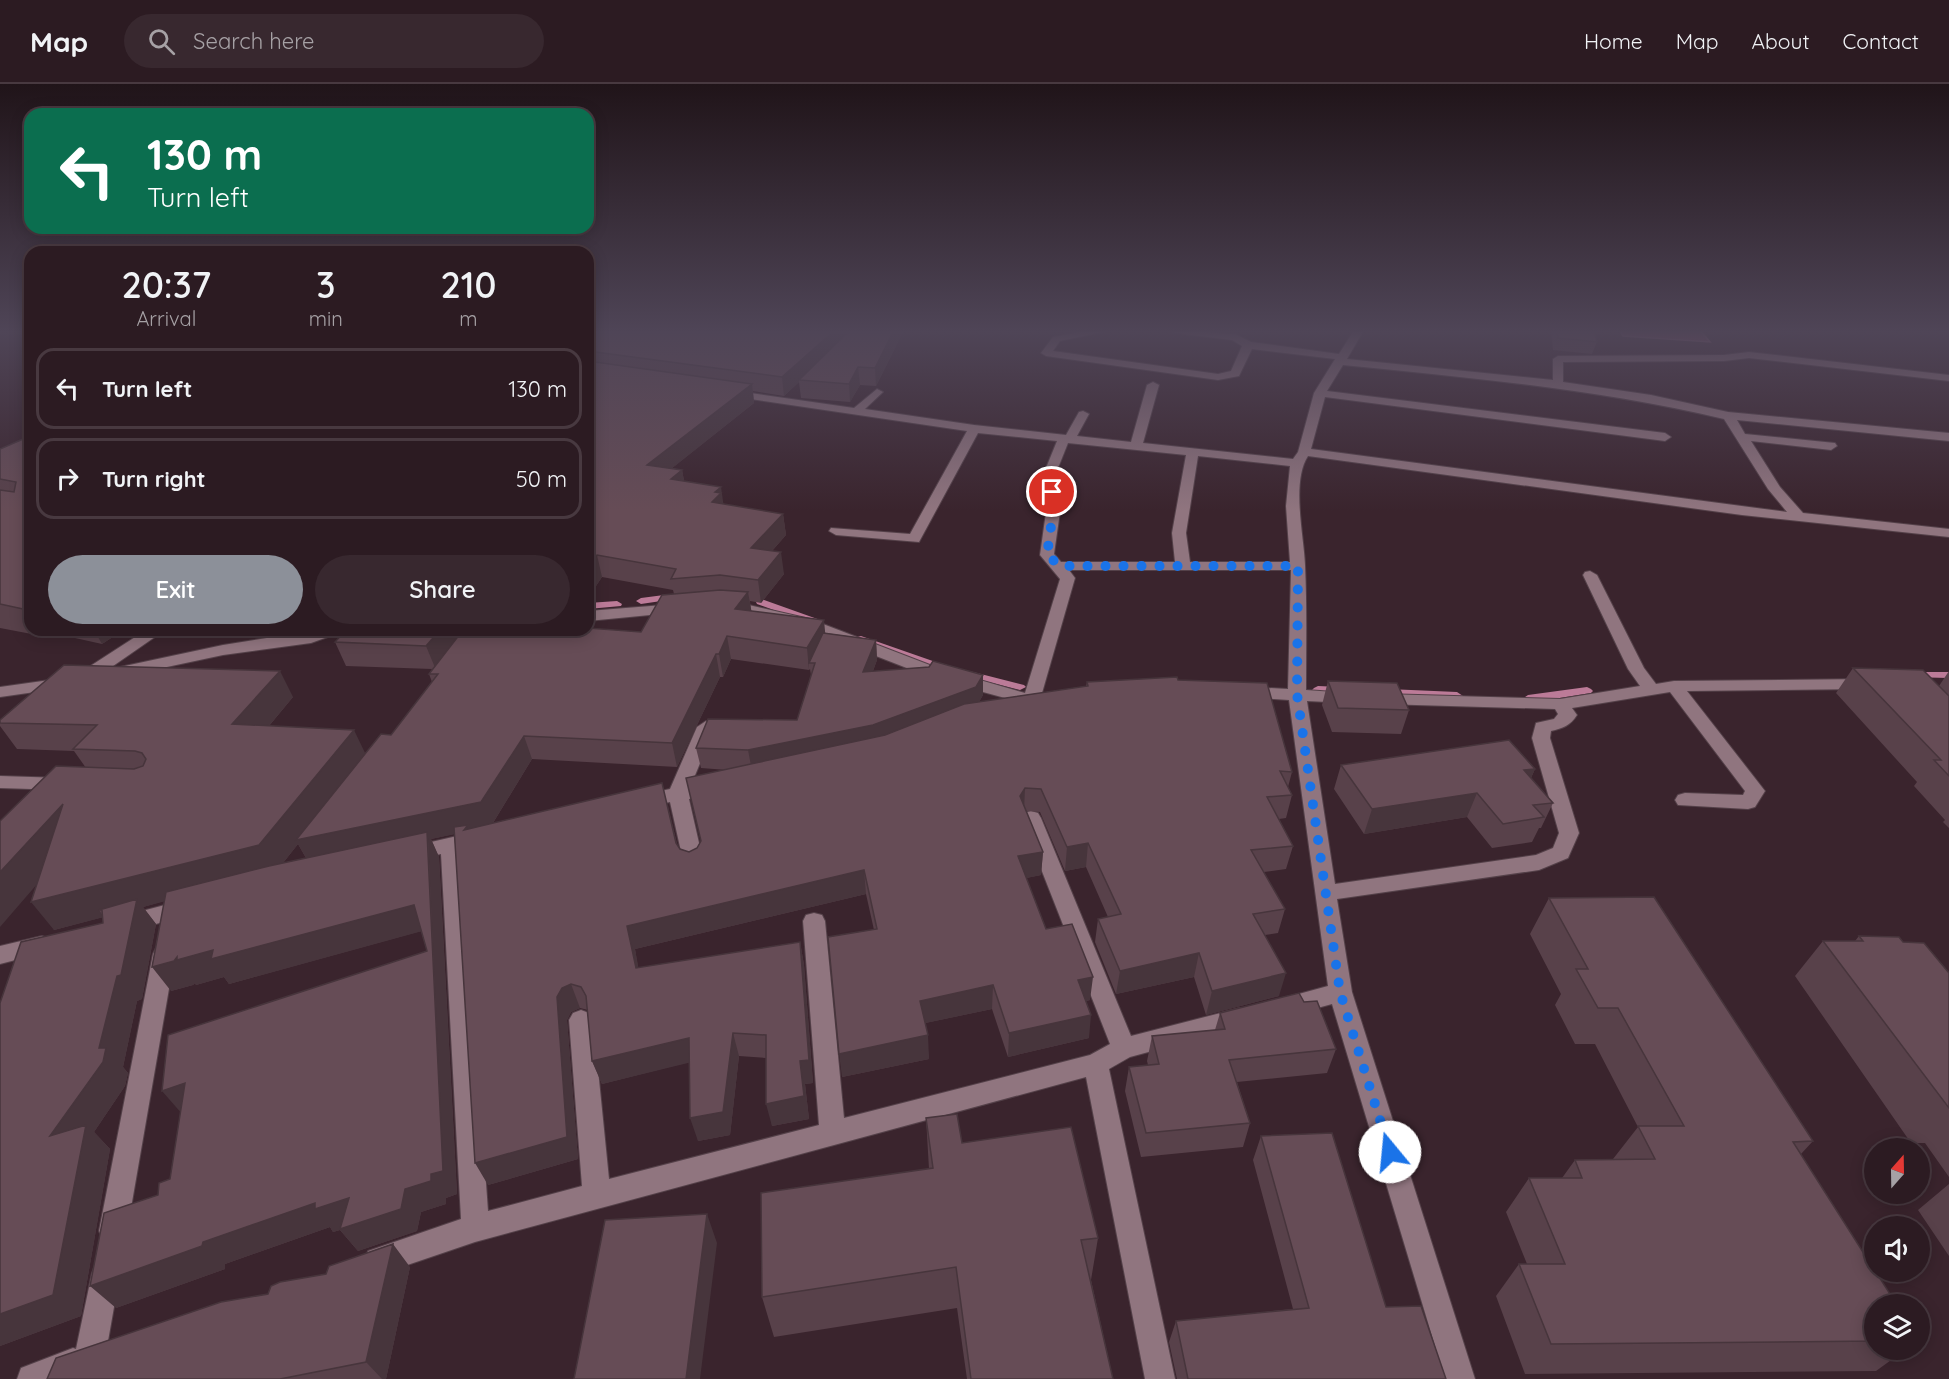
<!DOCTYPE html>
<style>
:root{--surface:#2c1b22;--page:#38282f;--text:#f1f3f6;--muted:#a6a1a5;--line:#483940;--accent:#8c9099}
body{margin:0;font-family:Quicksand,sans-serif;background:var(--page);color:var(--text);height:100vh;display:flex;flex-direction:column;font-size:22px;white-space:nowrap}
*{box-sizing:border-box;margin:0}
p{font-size:20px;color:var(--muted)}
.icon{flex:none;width:33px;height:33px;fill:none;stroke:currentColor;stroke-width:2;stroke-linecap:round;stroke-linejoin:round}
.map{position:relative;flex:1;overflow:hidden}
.drawer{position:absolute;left:24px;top:162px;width:570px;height:390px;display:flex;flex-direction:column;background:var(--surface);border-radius:18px;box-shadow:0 3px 15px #0003,0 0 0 2px var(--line)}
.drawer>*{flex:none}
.hud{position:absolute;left:24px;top:24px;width:570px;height:126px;border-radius:18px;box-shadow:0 3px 15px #0003,0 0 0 2px var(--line);background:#0b6e4f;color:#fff;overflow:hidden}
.needle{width:39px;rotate:20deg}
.controls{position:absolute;left:1864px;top:1054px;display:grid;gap:12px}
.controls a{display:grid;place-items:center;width:66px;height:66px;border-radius:50%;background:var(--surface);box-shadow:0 3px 15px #0003,0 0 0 2px var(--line);font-size:30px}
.pin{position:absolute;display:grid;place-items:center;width:51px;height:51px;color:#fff;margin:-26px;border:3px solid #fff;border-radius:50%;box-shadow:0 2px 6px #0007}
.me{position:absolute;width:66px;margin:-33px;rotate:343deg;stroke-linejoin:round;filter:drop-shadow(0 0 4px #0008)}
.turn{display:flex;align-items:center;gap:21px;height:126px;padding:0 24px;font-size:27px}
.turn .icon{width:78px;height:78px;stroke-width:2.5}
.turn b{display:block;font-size:42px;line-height:51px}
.eta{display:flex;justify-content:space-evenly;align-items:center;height:102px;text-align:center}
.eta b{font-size:36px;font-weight:600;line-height:42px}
.action{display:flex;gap:12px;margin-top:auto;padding:12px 24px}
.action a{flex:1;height:69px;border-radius:36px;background:var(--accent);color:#fff;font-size:24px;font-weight:600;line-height:69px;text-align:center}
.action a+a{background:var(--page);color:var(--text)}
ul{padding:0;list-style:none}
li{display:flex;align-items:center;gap:18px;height:81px;margin:0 12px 9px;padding:0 12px;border:3px solid var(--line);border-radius:18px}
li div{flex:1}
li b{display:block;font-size:22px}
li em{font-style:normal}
header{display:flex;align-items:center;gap:36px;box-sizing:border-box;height:84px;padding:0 30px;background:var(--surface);border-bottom:2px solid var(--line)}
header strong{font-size:28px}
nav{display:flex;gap:33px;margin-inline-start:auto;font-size:21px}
.search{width:420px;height:54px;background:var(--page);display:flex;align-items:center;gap:15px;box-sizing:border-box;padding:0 21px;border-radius:33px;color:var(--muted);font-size:22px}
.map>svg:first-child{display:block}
.water{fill:#a44d75;stroke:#bc7b98;stroke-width:1.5}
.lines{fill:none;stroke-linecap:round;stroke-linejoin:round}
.stream{fill:#bc7b98;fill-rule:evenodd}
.street-casing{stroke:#544149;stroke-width:2}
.street{fill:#90757f;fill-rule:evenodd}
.wall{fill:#58414a;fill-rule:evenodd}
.shaded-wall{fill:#47353c}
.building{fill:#664c56;stroke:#47353c;stroke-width:1.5}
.route{stroke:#1a73e8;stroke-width:10;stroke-dasharray:0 18}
</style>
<header>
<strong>Map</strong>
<div class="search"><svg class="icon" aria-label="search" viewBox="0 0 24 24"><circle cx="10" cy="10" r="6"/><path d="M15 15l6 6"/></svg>Search here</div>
<nav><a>Home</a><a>Map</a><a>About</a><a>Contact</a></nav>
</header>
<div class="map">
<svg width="1949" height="1295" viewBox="0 0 1949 1295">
<rect width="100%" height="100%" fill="#3a242d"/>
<path class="water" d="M1619 246H1700L1710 258 1623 252Z"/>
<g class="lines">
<path class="stream" d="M664 511 668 512V516L641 520 636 517 641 514Z
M761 515 823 537 824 539 823 541H815L757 520 756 518 757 516Z
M617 517 622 520 621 522 588 525V519Z
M861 552 950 583 952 585 950 587H942L857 557 856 555 857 553Z
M969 587 1024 601 1026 603 1020 606 965 592 963 590Z
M1911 588H1949V594L1907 593 1905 591Z
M1318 602 1340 603 1346 607 1340 611 1314 608 1312 606 1314 604Z
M1587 603 1591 605 1593 607 1591 609 1528 619 1522 615 1528 611Z
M1388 605 1457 608 1463 612 1457 616 1384 611 1382 609 1384 607Z"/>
<g class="street-casing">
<path id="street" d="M1090 246H1112L1060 257 1053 267 1218 290 1231 287 1242 262 1232 256 1175 249 1170 246 1235 250 1251 258 1339 270 1354 246H1364L1347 275 1553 296V275L1558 272 1724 271 1749 268 1949 291V297L1749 274 1724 277 1563 278V298L1651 311 1728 328 1949 349V357L1737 336 1745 350 1835 359 1837 362 1831 366 1751 357 1780 403 1803 429 1949 445V453L1742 431 1308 372C1291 398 1304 452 1305 481 1307 523 1306 565 1306 606L1348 609 1357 614 1348 619 1307 617 1335 800 1536 771 1553 764 1559 749 1532 654 1536 639 1554 635 1558 630 1555 625 1382 620 1373 615 1382 610 1560 615 1640 602 1628 585 1583 491 1585 488 1590 487 1597 491 1644 584 1656 600 1674 597 1865 595 1874 600 1865 605 1687 607 1765 707 1755 723 1748 725 1678 721 1675 716 1678 711 1685 709 1743 711 1745 707 1670 608 1572 624 1577 631C1570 642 1563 644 1551 647L1550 654 1579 749 1568 774 1539 786 1337 815 1352 908 1475 1295H1445L1332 920 1281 934 1273 931 1269 924 1273 917 1328 902 1289 616 1247 613 1238 608 1247 603 1288 605 1291 486H1069L1075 494 1040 616 1031 621 935 595 799 542 722 524 719 521 727 516 810 535 935 583 1025 609 1060 495 1040 471 1046 428 1044 389 1057 357 978 349 919 458 836 451 829 447 831 444 910 450 967 347 730 312 724 309 730 306 854 324 877 305 883 308 865 325 974 341 1066 351 1079 328 1083 327 1089 330 1077 352 1131 358 1147 301 1153 298 1159 301 1143 359 1293 375 1298 368 1314 309 1335 275 1252 265 1239 292 1218 296 1046 272 1041 269 1053 253ZM1343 281C1471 294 1598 305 1724 335L1768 405 1787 428 1311 365 1325 313 1665 357 1671 353 1665 349 1327 307ZM1068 359 1186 371 1172 449 1175 478H1061L1054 470 1060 428 1056 389ZM1198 372 1290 382 1286 422 1290 478H1190L1186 449Z
M676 520 684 525 681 528 588 537V527Z
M146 546H165L90 598H78L76 594 78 590Z
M318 546H341L339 549 311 559 223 571 120 593 112 588 120 583 223 561Z
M64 594 70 595 73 599 70 603 0 613V603Z
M706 637 715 643 691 701 714 696 721 698 724 703 721 708 689 715 704 781 701 786 694 789 687 786 684 781 670 718 644 724 637 722 634 717 637 712 670 705 697 643Z
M0 692 63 694 70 695 73 700 70 705 63 706 0 704Z
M1031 727 1038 729 1041 734 1131 952 1240 924 1248 927 1252 934 1248 941 1130 973 1109 985 1175 1295H1145L1086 993 475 1158 378 1191 368 1187 364 1177 368 1167 461 1135 441 770 412 776 405 774 402 769 405 764 479 747 486 749 489 754 486 759 462 765 488 1127 582 1102 569 936 573 929 581 926 589 929 593 936 609 1095 819 1041 803 837 806 831 814 829 822 831 825 837 844 1034 1090 971 1110 960 1021 734 1024 729Z
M184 816 192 818 195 824 192 830 127 848 119 845 116 839 119 833Z
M42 852 50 855 53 861 50 867 0 880V862Z
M164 861 172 864 175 870 127 1147 123 1157 113 1161 103 1157 99 1147 153 870 156 864Z
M106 1175 116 1179 120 1189 105 1274 101 1285 90 1289 85 1287 71 1295H17L21 1284 73 1264 76 1265 92 1189 96 1179Z"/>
</g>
<use href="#street" class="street"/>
</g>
<path class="wall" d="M588 246H904L876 302 860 301 850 318 801 314 799 298 784 312 753 307 754 319 672 384 682 386 684 397 724 420 783 430 786 451 772 467 784 490 761 519 750 517 751 527 826 549 876 556 877 576 873 587 983 611 979 618 1086 602 1087 598 1178 596 1292 688 1288 703 1292 711 1286 734 1279 735 1293 762 1286 785 1264 788 1285 825 1278 849 1265 851 1279 912 1206 931 1194 893 1116 910 1095 858 1098 835 1108 833 1086 783 1065 787 1040 728 1026 727 1043 768 1041 791 1026 794 1046 845 1090 916 1086 917 1089 954 1008 973 992 925 925 939 929 975 842 993 874 846 866 810 635 865 638 884 800 858 804 881 813 999 805 1000 809 1035 772 1042 766 974 739 972 730 1051 698 1057 689 978 602 1000 592 977 588 926 580 924 571 928 567 936 578 1075 488 1101 454 750 431 755 439 773 457 1110 446 1114V1120L421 1128 417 1147 358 1167 340 1146 333 1148 330 1143 225 1180V1185L116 1224 158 1111 170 1095 427 867 421 847 229 900 224 893 196 901 195 899 193 901 171 907 164 817 143 823 156 840 142 915 137 917 123 983 128 989 125 1002 94 1048 110 1065 81 1232 0 1262V919L103 839V833L54 846 36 801 86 684 74 667 17 665 0 642V636L293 613 269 642 365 669 391 651 432 598 429 590 432 585 346 582 335 558 461 549 641 548 674 510 673 506 602 493 588 514ZM731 575 809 586 810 585 811 591 797 636 696 664 701 684 727 686 701 757 697 764 689 768 680 765 677 760 668 723 493 739 532 675 677 683 720 593H723ZM298 760 306 774 283 779Z
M1551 246H1594L1597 258 1592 270 1553 266Z
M30 352V546H133L129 548 122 547 102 560 48 548 42 552 0 544V365Z
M1853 584 1939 602 1949 587V744L1943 738 1945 736 1914 702 1917 698 1836 609Z
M1328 597 1409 626 1401 650 1332 648 1322 621Z
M1341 681 1535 685 1531 694 1553 719 1541 744H1539L1532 758 1492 764 1467 733 1364 750 1334 705Z
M1549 814 1813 1057 1801 1070 1875 1221V1266H1905L1876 1287 1525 1290 1496 1212 1519 1180H1527L1506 1128 1529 1094H1562L1575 1076 1613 1075 1638 1043 1595 960H1575L1555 921 1561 910 1530 850Z
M1859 852 1903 858 1949 889V1093L1925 1059H1911L1795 892 1823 857H1855Z
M1304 918 1336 965 1327 989 1237 998 1250 1039 1243 1063 1141 1073 1125 1007 1129 983 1148 981 1147 977 1152 952 1215 946 1220 929Z
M926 1034 1098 1154 1091 1196 1113 1295H967L957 1224 774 1253 762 1213 929 1085Z
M1261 1052 1386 1223 1446 1295H1177L1169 1258 1176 1237 1293 1225 1253 1076Z
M1949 1100V1172L1918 1126Z
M410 1183 386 1295H47Z"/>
<path class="shaded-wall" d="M588 246H611L588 260Z
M835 246H846L847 255 799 296V298L784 312 782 293Z
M894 246H904L876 302 875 284Z
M858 283 860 301 850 318 849 300Z
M752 300 754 319 651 401 647 381Z
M682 386 686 406 671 395Z
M721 403 724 424 712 418 715 408Z
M783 430 786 451 755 486 751 464Z
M781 468 784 490 761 519 758 496Z
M597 471 602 493 588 514V483Z
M748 508 752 530 735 525Z
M30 521V535L23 525Z
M824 536 826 558 809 579V586L807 564Z
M38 546H47L48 548 42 552Z
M94 546H122V547L102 560Z
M440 546H460L462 552 436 586 426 562Z
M727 552 731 575 723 593 719 570Z
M876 556 877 576 865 608 863 588Z
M716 570 720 593 677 683 672 659Z
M280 587 293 613 248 667 232 640Z
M983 591V611L976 623 874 661 752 687 748 666Z
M354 646 367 673 301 755 481 718 524 652 532 675 491 742 470 746 478 764 474 769 465 748 431 755 439 773 457 1110 446 1114V1120L421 1128 417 1147 358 1167 340 1146 333 1148 330 1143 225 1180V1185L116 1224 90 1202 202 1162 203 1158 315 1119 319 1124 349 1114 366 1136 401 1125 405 1105 431 1097V1090L443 1087 428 755 310 781 298 760 276 788 143 823 156 840 142 915 137 917 123 983 128 989 125 1002 94 1048 110 1065 81 1232 0 1262V1230L53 1211 81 1067 75 1076 50 1052 103 978 104 970 99 964 117 892 121 891 135 824 107 832 102 826H99L104 833 54 846 31 818 259 761Z
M1535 685 1524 709V686Z
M1025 704 1024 727 1020 712Z
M1477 709 1467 733 1364 750 1372 725Z
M63 720 83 747 0 843V788Z
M1088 759 1086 783 1065 787 1067 763Z
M1043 768 1041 791 1017 796 1018 772Z
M864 786 866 810 635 865 643 908 636 884 627 842Z
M414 821 426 846 229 900 224 893 196 901 195 899 193 901 171 907 152 883 177 873 213 866Z
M800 858 804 881 813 999 805 1000 809 1035 772 1042 766 1020 800 977Z
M1199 869 1194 893 1116 910 1120 887Z
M1286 889 1279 912 1206 931 1212 907Z
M1093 893 1090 916 1075 920 1078 896Z
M571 900 580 924 571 928 567 936 578 1075 488 1101 475 1079 557 913 562 904Z
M993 901 992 925 921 940 920 917Z
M1091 931 1089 954 1008 973 1009 949Z
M733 949 739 972 730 1051 698 1057 690 1034Z
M928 951 929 975 842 993 839 970Z
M689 954 696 977 602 1000 592 977Z
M185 999 183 1031 162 1007Z
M707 1130 717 1159 700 1295H686Z
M393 1160 410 1183 386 1295H382L366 1278Z"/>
<path class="building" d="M599 246H835L782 293 588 267V253Z
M850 246H894L875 284 858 283 849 300 799 296Z
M1557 246H1594L1597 258 1558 254Z
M588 277 752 300 647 381 682 386 671 395 721 403 715 408 721 409 712 418 783 430 751 464 781 468 758 496 720 491 671 495 676 485 597 471 588 483Z
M30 352V521L23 525 0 520V406L14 408 16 398 0 395V365Z
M720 506 748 508 735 525 824 536 807 564 727 552 719 570H716L672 659 524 652 481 718 296 756 381 650 391 651 438 590H429L463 546H588V544L641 548 662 511Z
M346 546H440L426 562 335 558Z
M823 549 876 556 863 588 929 583 933 577 983 591 976 603 873 641 748 666 696 664 708 635 797 636 815 579H809Z
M64 581 280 587 232 640 354 646 259 761 31 818 63 720 0 788V737L56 682 134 685 143 682 146 675 142 669 135 667 73 665 97 641 0 639V636Z
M1853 584 1923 586 1949 612V692L1934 676H1941Z
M1177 593 1178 596 1267 599 1292 688 1280 687 1292 711 1267 713 1293 762 1251 766 1285 825 1253 830 1286 889 1212 907 1199 869 1120 887 1098 835 1121 830 1088 759 1067 763 1041 705 1025 704 1020 712 1043 768 1018 772 1046 845 1072 840 1093 893 1078 896 1091 931 1009 949 993 901 920 917 928 951 839 970 828 853 877 845 864 786 627 842 636 884 800 858 809 976 800 977 804 1012 766 1020V951L733 949 723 1028 690 1034 689 954 592 977 586 912 581 903 571 900 562 904 557 913 567 1053 475 1079 454 743 468 741 464 746 662 699 676 759 680 765 689 768 697 764 701 757 686 694 885 651 964 620 1088 602 1087 598Z
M1328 597 1397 599 1409 626 1338 624Z
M1509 656 1535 685 1524 686 1553 719 1533 721 1544 733 1503 740 1477 709 1372 725 1341 681Z
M427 748 443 1087 431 1090V1097L405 1105 401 1125 340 1145 349 1114 315 1125V1119L203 1158 202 1162 90 1202 104 1129 158 1111 159 1099 170 1095 185 999 162 1007 168 951 427 867 414 821 211 875 213 866 177 876V873L174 877 152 883 166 808 269 782Z
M1654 813 1813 1057 1793 1058 1875 1187V1188H1876L1897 1221H1875V1257L1551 1260 1519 1180H1565L1529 1094H1582L1575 1076 1655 1075 1638 1042H1684L1618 924H1598L1576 885H1588L1549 814Z
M137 815 121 891 117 892 99 964H106L103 978 50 1052 86 1041 53 1211 0 1230V919L21 858 103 839 102 826H99Z
M1859 852 1899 853 1903 858 1924 859 1949 889V1024L1823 857H1863Z
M1299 909 1304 918 1317 917 1336 965 1229 976 1250 1039 1146 1049 1129 983 1159 980 1152 952 1225 945 1220 929Z
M957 1030 962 1059 1071 1043 1098 1154 1081 1156 1113 1295H971L956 1183 762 1213 761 1109 933 1084 926 1034Z
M1332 1049 1386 1223 1421 1222 1446 1295H1188L1176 1237 1309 1224 1261 1052Z
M707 1130 686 1295H574L605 1136Z
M393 1160 366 1278 280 1295H47L56 1274 221 1218 268 1210 271 1202 280 1198 326 1190 329 1182Z"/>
<linearGradient id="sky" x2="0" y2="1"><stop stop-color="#201419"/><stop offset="0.58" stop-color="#4f4557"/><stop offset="1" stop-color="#4f4557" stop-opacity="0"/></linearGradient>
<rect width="1949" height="427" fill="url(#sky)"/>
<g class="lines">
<path class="route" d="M1052 408 1053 428 1047 471 1060 482H1298L1297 610 1340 908 1390 1068"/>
</g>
</svg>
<div class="controls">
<a><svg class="needle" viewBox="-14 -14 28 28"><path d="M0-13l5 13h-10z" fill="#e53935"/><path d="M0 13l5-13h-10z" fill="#a6a1a5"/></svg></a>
<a><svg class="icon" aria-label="sound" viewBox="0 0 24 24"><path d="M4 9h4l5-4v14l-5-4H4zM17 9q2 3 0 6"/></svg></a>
<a><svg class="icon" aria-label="layers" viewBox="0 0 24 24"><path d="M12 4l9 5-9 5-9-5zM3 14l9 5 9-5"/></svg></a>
</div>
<div class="pin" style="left:1052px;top:408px;background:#d93025"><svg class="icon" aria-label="arrive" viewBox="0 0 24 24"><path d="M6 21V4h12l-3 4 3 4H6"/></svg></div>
<svg class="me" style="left:1390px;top:1068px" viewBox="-20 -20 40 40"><circle r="19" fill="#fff"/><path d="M0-13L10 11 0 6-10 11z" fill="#1a73e8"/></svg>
<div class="hud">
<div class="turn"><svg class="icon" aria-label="left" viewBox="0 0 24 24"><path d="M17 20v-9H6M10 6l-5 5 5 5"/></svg><div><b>130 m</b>Turn left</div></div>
</div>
<section class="drawer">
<div class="eta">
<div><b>20:37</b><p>Arrival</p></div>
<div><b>3</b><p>min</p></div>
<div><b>210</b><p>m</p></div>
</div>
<ul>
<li><svg class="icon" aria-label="left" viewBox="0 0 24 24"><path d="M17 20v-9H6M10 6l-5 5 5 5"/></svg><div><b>Turn left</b></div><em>130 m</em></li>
<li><svg class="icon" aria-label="right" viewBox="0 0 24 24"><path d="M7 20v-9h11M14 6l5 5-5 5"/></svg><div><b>Turn right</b></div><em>50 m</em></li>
</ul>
<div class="action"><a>Exit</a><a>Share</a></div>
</section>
</div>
